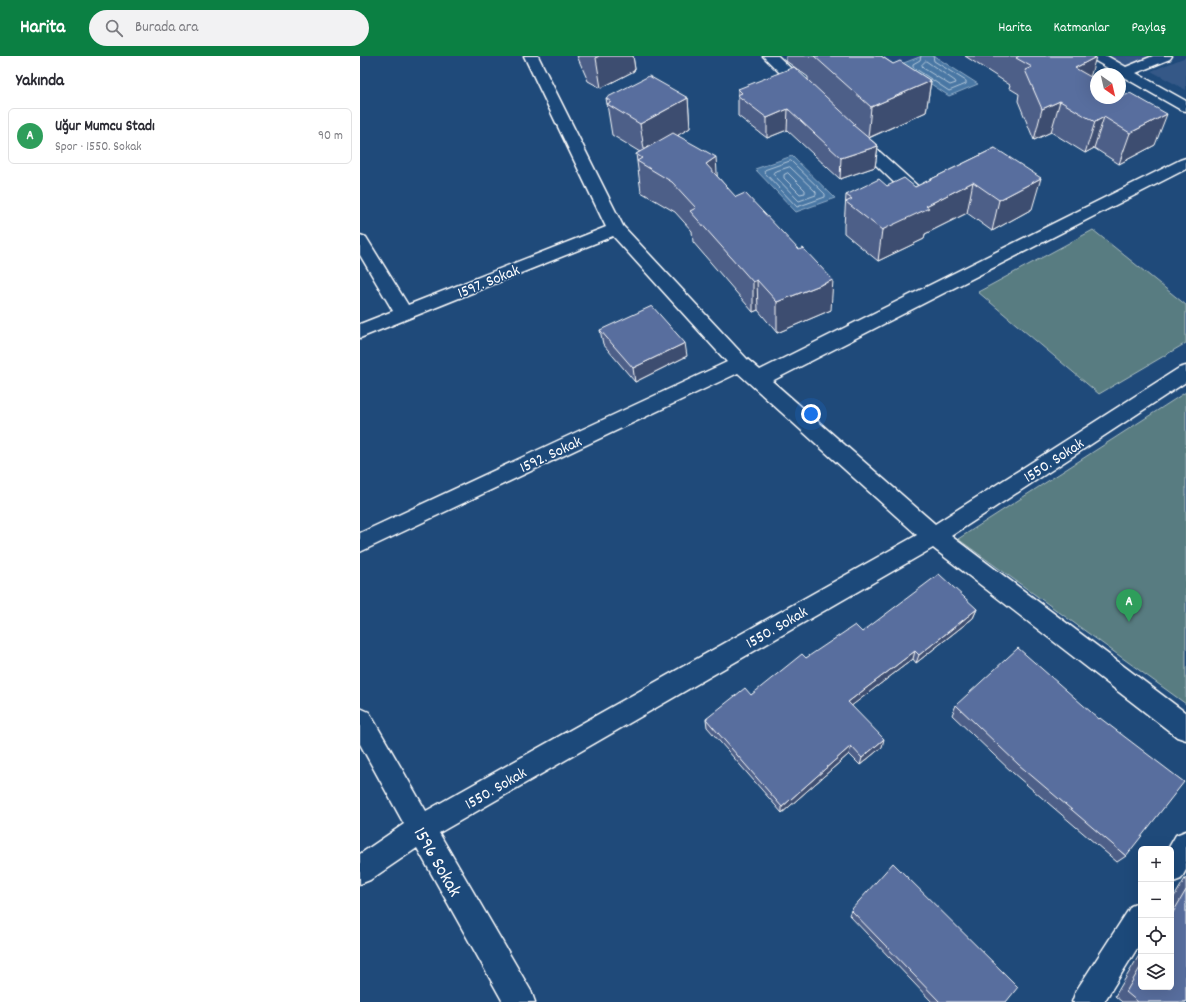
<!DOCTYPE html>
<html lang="tr">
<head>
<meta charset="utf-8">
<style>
  :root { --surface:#fff; --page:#f2f2f3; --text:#2b2b33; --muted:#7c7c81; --line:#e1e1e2; --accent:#0b8043 }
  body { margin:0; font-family:Dekko,sans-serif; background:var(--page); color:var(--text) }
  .controls { position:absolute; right:12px; bottom:12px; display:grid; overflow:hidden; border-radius:6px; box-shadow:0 4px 16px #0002 }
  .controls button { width:36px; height:36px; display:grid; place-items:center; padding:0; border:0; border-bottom:1px solid var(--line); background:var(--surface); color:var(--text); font:20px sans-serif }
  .compass { position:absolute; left:730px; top:12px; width:36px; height:36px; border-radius:50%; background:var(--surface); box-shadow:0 4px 16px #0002; rotate:146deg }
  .you { position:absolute; left:451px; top:358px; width:14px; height:14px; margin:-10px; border:3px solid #fff; border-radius:50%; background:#1a73e8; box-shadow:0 0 0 6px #1a73e833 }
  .badge { display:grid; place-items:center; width:26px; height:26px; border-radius:50%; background:var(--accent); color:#fff; font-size:13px; font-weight:700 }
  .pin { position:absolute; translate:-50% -33px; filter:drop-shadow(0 1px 2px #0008) }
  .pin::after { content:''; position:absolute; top:21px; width:14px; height:12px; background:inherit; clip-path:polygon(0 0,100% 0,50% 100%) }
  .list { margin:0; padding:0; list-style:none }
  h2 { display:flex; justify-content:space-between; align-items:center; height:52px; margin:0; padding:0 16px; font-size:17px }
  h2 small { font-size:13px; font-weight:400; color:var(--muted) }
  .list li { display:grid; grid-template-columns:26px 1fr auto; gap:12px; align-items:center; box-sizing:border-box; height:56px; margin:0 8px 8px; padding:0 8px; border:1px solid var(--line); border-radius:6px }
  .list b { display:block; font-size:15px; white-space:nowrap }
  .list p { margin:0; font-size:13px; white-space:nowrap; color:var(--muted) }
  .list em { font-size:13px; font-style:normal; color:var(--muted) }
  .icon { flex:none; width:22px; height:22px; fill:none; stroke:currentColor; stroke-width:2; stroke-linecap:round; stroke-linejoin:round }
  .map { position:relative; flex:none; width:826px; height:946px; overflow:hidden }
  header { display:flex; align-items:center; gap:24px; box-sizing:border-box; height:56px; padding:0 20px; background:var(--accent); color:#fff }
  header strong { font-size:19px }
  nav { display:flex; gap:22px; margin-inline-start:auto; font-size:14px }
  .search { width:280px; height:36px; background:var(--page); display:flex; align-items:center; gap:10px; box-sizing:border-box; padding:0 14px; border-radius:22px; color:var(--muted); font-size:15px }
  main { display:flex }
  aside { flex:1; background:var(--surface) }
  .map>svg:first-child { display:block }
  .built { fill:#345887 }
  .green { fill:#587c81; stroke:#acbec0 }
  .water { fill:#4877a4; stroke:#91adc8 }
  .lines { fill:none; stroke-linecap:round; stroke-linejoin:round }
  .shore { stroke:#b6c9db; stroke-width:1 }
  .minor-casing { stroke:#fff; stroke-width:3 }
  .minor { fill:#1f4a7a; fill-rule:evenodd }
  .wall { fill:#4d5f88; stroke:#fff }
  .shaded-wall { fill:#3e4d6f; stroke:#fff }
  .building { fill:#596e9e; stroke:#fff }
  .labels { text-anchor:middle; stroke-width:3; stroke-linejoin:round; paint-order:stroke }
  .street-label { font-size:16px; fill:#fff; stroke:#1f4a7a }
  .near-street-label { font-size:19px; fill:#fff; stroke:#1f4a7a }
</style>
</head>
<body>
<header>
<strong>Harita</strong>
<div class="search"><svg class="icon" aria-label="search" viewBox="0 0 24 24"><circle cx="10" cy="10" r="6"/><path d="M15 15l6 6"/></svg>Burada ara</div>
<nav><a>Harita</a><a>Katmanlar</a><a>Paylaş</a></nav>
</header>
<main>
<aside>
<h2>Yakında<small></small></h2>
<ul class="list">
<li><span class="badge" style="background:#2e9e5b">A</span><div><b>Uğur Mumcu Stadı</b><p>Spor · 1550. Sokak</p></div><em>90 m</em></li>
</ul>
</aside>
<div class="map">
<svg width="826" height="946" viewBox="0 0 826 946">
  <rect width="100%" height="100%" fill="#1f4a7a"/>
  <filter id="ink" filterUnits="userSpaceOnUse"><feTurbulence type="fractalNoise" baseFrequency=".025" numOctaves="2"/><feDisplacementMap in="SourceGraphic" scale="8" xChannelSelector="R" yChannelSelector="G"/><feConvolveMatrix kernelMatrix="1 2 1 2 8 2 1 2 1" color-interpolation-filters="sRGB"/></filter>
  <g filter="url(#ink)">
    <path class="built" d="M 737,0 L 805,0 L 765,16 Z
      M 826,1 L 826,34 L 791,15 Z"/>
    <path class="green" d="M 733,174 L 826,249 L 826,287 L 739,338 L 618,236 Z
      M 826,336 L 826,648 L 598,483 Z"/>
    <path class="water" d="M 562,0 L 574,0 L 618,28 L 589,40 L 541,8 Z
      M 432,100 L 475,142 L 436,156 L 395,113 Z"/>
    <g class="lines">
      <path class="shore" d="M 561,0 L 560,4 L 553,8 L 553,11 L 589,35 L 606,28 L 606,25 L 574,5 L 573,0
        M 566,5 L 595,25 L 596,27 L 590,29 L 563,12 L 562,9 Z
        M 431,105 L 465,138 L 465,141 L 437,151 L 404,116 L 405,114 Z
        M 430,111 L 456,136 L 456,139 L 439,145 L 413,118 L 414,116 Z
        M 428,117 L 445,134 L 445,137 L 440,138 L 424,122 L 424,119 Z"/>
      <defs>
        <path id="minor" d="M 164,0 L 178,0 L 263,170 L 387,303 L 400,314 L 820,104 L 826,102 L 826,113 L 412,325 L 575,468 L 819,312 L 826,310 L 826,326 L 591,480 L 826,657 L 826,684 L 817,681 L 573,492 L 79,777 L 171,935 L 175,946 L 143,946 L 57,792 L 10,824 L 0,828 L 0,798 L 44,768 L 0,688 L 0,652 L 9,656 L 66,755 L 557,479 L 378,317 L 0,496 L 0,477 L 367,306 L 253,180 L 0,282 L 0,268 L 33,255 L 0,199 L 0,179 L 6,181 L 48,249 L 246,171 Z
          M 403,0 L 418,0 L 451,32 L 453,35 L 451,38 L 446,39 L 441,38 Z
          M 730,0 L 747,0 L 766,11 L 793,0 L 812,0 L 810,3 L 776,17 L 826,45 L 826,55 L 821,54 L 732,3 Z
          M 495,76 L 500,78 L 561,133 L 563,137 L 561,141 L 555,142 L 549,141 L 490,84 L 487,81 L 490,78 Z
          M 826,775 L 826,814 L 821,823 L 811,827 L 811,793 L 808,793 L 816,779 Z
          M 781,846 L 781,886 L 744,946 L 712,946 L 716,935 L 771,850 Z"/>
      </defs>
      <use href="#minor" class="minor-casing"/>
      <use href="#minor" class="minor"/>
    </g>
    <path class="wall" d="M 217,0 L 273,0 L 275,13 L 274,14 L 274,15 L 241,32 L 228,25 Z
      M 426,0 L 521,0 L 533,8 L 571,25 L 566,56 L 509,82 L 518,90 L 515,111 L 480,123 L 427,74 L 407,82 L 378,60 L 378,33 L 448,24 L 448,21 L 426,5 Z
      M 605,0 L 734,0 L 730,21 L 795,89 L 759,108 L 734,92 L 725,97 L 691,76 L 674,84 L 658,45 L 659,38 L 649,32 L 650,29 Z
      M 246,42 L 328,42 L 330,72 L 318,79 L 357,120 L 471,254 L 417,277 L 398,254 L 393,256 L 333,186 L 332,175 L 315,156 L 281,136 L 276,98 L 280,96 L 252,79 Z
      M 635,92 L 672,153 L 632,175 L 607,157 L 565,178 L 564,183 L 518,205 L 484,177 L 484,170 L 486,139 L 527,130 L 555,131 Z
      M 240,274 L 327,300 L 275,326 L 243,288 Z
      M 617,553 L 613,562 L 556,607 L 553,603 L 491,650 L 522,691 L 500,709 L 489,698 L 422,757 L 347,671 L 346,663 L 391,639 L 446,602 L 502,576 Z
      M 596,649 L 766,800 L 757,806 L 653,717 L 592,659 Z
      M 826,821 L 826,946 L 762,946 L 755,940 L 781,896 L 781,931 L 811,931 L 811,846 Z
      M 491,854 L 646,946 L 572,946 L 489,859 Z"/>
    <path class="shaded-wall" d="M 239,0 L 273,0 L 275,13 L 274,14 L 274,15 L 241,32 L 236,2 Z
      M 736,1 L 727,32 L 715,12 Z
      M 571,25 L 566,56 L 508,82 L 511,51 Z
      M 328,42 L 330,72 L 285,99 L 280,68 Z
      M 700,45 L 691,76 L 674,84 L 682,53 Z
      M 428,53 L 427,74 L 407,82 L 407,62 Z
      M 807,58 L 795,89 L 759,108 L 770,77 Z
      M 744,61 L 734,92 L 725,97 L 735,66 Z
      M 518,90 L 515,111 L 480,123 L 481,102 Z
      M 356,101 L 358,132 L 346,108 Z
      M 681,122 L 672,153 L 632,175 L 639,144 Z
      M 613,126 L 607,157 L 565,178 L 564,183 L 518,205 L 522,174 L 566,150 Z
      M 397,224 L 398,254 L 393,256 L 393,226 Z
      M 473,224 L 471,254 L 417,277 L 417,246 Z
      M 325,287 L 327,300 L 275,326 L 273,312 Z
      M 617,553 L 613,562 L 556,607 L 559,599 Z
      M 555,595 L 553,603 L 486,654 L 488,646 Z
      M 524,683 L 522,691 L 500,709 L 502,702 Z
      M 491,690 L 489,698 L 422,757 L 422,751 Z"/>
    <path class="building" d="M 454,0 L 521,0 L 533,8 L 540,5 L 571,25 L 511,51 Z
      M 659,0 L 734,0 L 736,1 L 715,12 L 736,24 L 736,42 L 760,42 L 760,38 L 764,40 L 770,37 L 807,58 L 770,77 L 744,61 L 735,66 L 700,45 L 682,53 L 665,14 L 672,11 L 656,2 Z
      M 434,11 L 495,68 L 493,69 L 518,90 L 481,102 L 428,53 L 407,62 L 377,39 L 382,37 L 378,33 Z
      M 289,20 L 328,42 L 280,68 L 247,48 L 251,46 L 246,42 Z
      M 313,77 L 356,101 L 346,108 L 376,141 L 385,137 L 439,194 L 443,192 L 473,224 L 417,246 L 397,224 L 393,226 L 330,155 L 336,152 L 312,126 L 277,105 L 282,102 L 276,98 Z
      M 635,92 L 681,122 L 639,144 L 613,126 L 566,150 L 569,152 L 522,174 L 486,146 L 492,143 L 486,139 L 519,123 L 527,130 L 544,122 L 555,131 Z
      M 292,250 L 325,287 L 273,312 L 240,274 Z
      M 579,518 L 617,553 L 559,599 L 555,595 L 488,646 L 524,683 L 502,702 L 491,690 L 422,751 L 346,663 L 385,632 L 391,639 L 442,598 L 446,602 L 495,569 L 502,576 Z
      M 658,592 L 739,663 L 740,662 L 824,726 L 766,800 L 659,709 L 596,649 Z
      M 533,807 L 658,931 L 646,946 L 580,946 L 491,854 Z
      M 826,834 L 826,946 L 778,946 L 766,936 L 781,910 L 781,931 L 811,931 L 811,860 Z"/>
  </g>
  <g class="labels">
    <g class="street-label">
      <text transform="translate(128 224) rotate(-22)" y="6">1597. Sokak</text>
      <text transform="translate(190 397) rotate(-25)" y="6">1592. Sokak</text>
      <text transform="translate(693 403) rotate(-33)" y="6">1550. Sokak</text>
      <text transform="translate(416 570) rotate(-30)" y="6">1550. Sokak</text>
      <text transform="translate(135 731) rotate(-30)" y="6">1550. Sokak</text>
    </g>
    <g class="near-street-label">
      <text transform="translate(79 805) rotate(60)" y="7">1596 Sokak</text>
    </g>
  </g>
</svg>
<div class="controls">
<button>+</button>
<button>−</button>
<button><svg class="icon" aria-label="locate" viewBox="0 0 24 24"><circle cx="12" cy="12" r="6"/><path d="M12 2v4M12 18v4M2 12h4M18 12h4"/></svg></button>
<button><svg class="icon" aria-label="layers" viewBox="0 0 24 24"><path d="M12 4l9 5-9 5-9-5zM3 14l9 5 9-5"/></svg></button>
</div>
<svg class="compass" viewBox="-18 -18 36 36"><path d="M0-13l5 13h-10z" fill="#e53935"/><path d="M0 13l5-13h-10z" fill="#7c7c81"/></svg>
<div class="you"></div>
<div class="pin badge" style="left:769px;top:566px;background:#2e9e5b">A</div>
</div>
</main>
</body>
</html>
